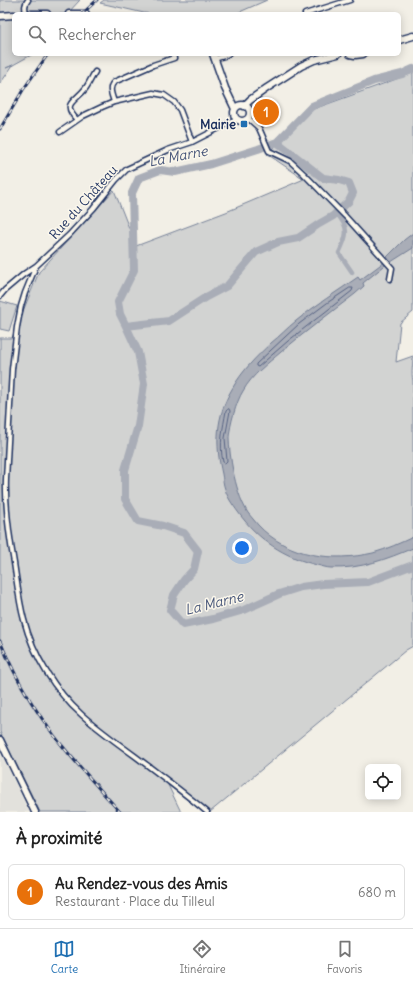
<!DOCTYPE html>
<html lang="fr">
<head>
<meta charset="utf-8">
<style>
  :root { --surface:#fff; --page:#f2f2f2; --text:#222; --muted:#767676; --line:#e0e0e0; --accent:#1f6fb2 }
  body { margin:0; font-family:Delius,sans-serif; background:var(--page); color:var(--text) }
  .controls { position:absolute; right:12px; bottom:12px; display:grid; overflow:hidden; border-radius:6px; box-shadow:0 2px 10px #0003 }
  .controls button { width:36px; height:36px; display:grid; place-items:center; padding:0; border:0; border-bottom:1px solid var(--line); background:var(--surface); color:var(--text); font:20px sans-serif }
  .you { position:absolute; left:242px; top:548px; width:14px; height:14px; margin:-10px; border:3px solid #fff; border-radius:50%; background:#1a73e8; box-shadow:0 0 0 6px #1a73e833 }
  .badge { display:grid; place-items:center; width:26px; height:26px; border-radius:50%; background:var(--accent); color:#fff; font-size:13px; font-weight:700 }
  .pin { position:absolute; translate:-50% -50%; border:2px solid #fff; box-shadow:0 1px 4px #0006 }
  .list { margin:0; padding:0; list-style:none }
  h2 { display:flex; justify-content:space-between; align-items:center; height:52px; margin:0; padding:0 16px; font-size:17px }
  h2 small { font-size:13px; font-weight:400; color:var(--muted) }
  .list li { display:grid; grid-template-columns:26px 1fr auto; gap:12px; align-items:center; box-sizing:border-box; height:56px; margin:0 8px 8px; padding:0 8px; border:1px solid var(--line); border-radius:6px }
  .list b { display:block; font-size:15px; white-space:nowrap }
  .list p { margin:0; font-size:13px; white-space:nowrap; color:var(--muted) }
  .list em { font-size:13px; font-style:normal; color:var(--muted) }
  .icon { flex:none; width:22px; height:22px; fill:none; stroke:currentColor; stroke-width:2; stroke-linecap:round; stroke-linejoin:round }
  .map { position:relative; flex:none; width:413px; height:812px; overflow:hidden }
  .search { position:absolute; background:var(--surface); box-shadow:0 2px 10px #0003; left:12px; right:12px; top:12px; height:44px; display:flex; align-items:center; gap:10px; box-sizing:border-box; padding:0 14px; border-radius:6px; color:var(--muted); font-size:15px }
  .sheet { height:116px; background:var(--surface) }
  nav { display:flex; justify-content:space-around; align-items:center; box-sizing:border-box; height:56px; border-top:1px solid var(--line); background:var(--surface); font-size:11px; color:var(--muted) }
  nav a { display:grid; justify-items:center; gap:2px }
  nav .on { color:var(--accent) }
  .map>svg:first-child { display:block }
  .built { fill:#e2e1dc }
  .green { fill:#d2d3d2; stroke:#768198 }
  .water { fill:#a9adb7; stroke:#707b93 }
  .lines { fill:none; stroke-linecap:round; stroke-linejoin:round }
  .shore { stroke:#546182; stroke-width:1 }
  .canal { stroke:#a9adb7; stroke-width:4.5 }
  .river { stroke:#a9adb7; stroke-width:8 }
  .street-casing { stroke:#1b2f5e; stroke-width:7 }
  .secondary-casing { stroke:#1b2f5e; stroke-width:9 }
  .primary-casing { stroke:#1b2f5e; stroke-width:9 }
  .street { stroke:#fbf7ec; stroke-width:4 }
  .secondary { stroke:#fbf7ec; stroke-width:6 }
  .primary { stroke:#fbf7ec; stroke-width:6 }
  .rail-casing { stroke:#1b2f5e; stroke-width:3 }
  .rail { stroke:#fbf7ec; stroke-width:1.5; stroke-dasharray:4.5; stroke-linecap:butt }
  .poi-dot { fill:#1f6fb2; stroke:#fbf7ec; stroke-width:1.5 }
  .labels { text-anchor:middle; stroke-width:3; stroke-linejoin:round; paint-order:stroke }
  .poi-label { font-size:13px; font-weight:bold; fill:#1b2f5e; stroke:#fbf7ec; text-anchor:end }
  .street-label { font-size:13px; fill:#1b2f5e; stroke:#fbf7ec }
  .water-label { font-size:14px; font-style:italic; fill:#465579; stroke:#fbf7ec }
</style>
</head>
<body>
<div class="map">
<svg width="413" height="812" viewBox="0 0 413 812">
  <rect width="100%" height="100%" fill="#f2efe6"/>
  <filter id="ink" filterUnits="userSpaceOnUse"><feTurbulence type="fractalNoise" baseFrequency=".025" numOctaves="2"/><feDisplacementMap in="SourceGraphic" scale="8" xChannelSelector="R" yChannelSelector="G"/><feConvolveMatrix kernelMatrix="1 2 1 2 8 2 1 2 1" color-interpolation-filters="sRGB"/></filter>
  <g filter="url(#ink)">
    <path class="built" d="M 0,753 L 6,764 L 29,812 L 0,812 Z"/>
    <path class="green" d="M 0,0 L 80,0 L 67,14 L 14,14 L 14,54 L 33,54 L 13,65 L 6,68 L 13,65 L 0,84 Z
      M 104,0 L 267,0 L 235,14 L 153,14 L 144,13 L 100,3 Z
      M 413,73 L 413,312 L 400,323 L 396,362 L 413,356 C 413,366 411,372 413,381 L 413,646 L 406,650 L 210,812 L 203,812 L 168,785 L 181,812 L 40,812 L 0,732 L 0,338 L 12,338 L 39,272 L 114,190 L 136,246 L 226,212 L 304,179 L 267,154 L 311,110 Z
      M 0,301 L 17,306 L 9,331 L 0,329 Z"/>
    <path class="water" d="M 413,233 L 413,248 L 391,262 L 389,262 L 363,283 L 364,286 L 355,294 C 330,313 305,332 281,352 C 267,364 252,375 243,391 C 236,402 230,425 229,437 C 229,447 231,461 233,471 C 236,485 240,500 248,513 C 251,517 255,521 258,525 C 288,557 333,562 373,553 C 387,549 400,543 413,537 L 413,548 C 387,559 361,569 331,568 C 327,568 321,566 317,565 C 284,557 258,540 238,512 C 233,505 227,497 225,489 C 223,484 223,479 222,474 C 215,444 216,416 232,389 C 242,371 256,357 271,343 C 280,336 287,328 296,321 C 315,305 337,292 358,277 L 360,280 L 388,259 L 387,257 L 404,240 Z"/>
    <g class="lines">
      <path class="shore" d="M 350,288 L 353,288 L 352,291 L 288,341 L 258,367 L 256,366 L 256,364 L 299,324 L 327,303 Z
        M 229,409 L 230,411 L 225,438 L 227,461 L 225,463 L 223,462 C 219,444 223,428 226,411 L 227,410 Z"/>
      <path class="canal" d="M 336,213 C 339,216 342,220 344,224 C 349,233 343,244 339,253 L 352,272"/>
      <path class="river" d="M 413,69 L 402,74 L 374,81 L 312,106 L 277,142 L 323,178 L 339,180 L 349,183 L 353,193 L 349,201 L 333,216 L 319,224 L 298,238 L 278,242 L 256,252 L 227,286 L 206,297 L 169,321 L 126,326 L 138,352 L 144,384 L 138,426 L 125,470 L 125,499 L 138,521 L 163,526 L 184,533 L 198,551 L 194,569 L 184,580 L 174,595 L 170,610 L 183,625 L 213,619 L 244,610 L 279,594 L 301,587 L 323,584 L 368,582 L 413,565
        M 126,326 L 120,314 L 118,302 L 134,270 L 132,193 L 139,178 L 160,170 L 175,172 L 211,164 L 258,149 L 277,142"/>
      <defs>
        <path id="street" d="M 26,14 C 25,8 24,5 28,0
          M 305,14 L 350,0
          M 214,59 L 224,56 L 228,54
          M 114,102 C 112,95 108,88 114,82 L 153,65 L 174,58
          M 248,118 L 259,128 L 269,151 L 290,161 L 304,174 L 345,216 L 392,268 L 390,279
          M 77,120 C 61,103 75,102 85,89 C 89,84 91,78 95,72
          M 60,132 L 83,116 L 102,107 L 114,102 L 153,93 L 164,95 L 174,102 L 180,110 L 192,142
          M 36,266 L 25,293 L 21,306 L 17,327 L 12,369 L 6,479 C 5,508 9,535 14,563 C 17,582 19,602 24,620 C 33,655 55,691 82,715 C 99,730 117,743 135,756 C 159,774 183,792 207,812
          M 0,296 L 5,290 L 24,274 L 36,266 L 69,235 L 93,209 L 116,180 L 127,169 L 168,150 L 192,142 L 237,119"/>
        <path id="secondary" d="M 25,14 L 47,14
          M 69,14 L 86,14
          M 0,16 L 14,15
          M 399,40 L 413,36
          M 213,54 L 225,88 L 235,109
          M 350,54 L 355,55 L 363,54
          M234 113a8 8 0 1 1 16 0a8 8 0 1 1-16 0Z
          M 244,106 L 250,100 L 267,88 L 301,66 L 314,60 L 338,54"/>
        <path id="primary" d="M 0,740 L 35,812"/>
      </defs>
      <use href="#street" class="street-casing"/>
      <use href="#secondary" class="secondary-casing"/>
      <use href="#primary" class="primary-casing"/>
      <use href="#street" class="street"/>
      <use href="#secondary" class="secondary"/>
      <use href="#primary" class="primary"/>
      <defs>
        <path id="rail" d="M 82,14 L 97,0
          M 0,129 L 23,90 L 48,54
          M 0,641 C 17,682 41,721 69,754 C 86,774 103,793 120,812"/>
      </defs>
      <use href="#rail" class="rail-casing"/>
      <use href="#rail" class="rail"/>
    </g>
  </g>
  <rect class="poi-dot" x="240" y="120" width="8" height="8" rx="2"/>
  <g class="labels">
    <g class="poi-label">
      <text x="236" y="129">Mairie</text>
    </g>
    <g class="street-label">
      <text transform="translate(83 202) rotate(-48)" y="5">Rue du Château</text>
    </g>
    <g class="water-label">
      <text transform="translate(178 156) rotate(-11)" y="5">La Marne</text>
      <text transform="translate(214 603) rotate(-14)" y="5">La Marne</text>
    </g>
  </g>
</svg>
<div class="controls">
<button><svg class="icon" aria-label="locate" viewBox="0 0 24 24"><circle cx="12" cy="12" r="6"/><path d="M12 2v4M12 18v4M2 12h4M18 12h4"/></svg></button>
</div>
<div class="you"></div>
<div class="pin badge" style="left:266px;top:112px;background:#e8710a">1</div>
<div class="search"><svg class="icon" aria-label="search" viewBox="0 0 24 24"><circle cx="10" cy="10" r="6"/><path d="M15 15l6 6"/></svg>Rechercher</div>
</div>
<section class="sheet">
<h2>À proximité<small></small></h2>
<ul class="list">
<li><span class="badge" style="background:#e8710a">1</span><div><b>Au Rendez-vous des Amis</b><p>Restaurant · Place du Tilleul</p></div><em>680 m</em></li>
</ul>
</section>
<nav>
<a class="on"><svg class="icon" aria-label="map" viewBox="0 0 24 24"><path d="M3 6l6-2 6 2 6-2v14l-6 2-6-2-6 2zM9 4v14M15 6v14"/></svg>Carte</a>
<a><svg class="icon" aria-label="directions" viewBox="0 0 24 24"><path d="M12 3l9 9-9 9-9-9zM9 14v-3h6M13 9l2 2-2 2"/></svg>Itinéraire</a>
<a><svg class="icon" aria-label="saved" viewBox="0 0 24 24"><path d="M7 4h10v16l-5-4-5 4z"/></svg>Favoris</a>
</nav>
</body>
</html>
